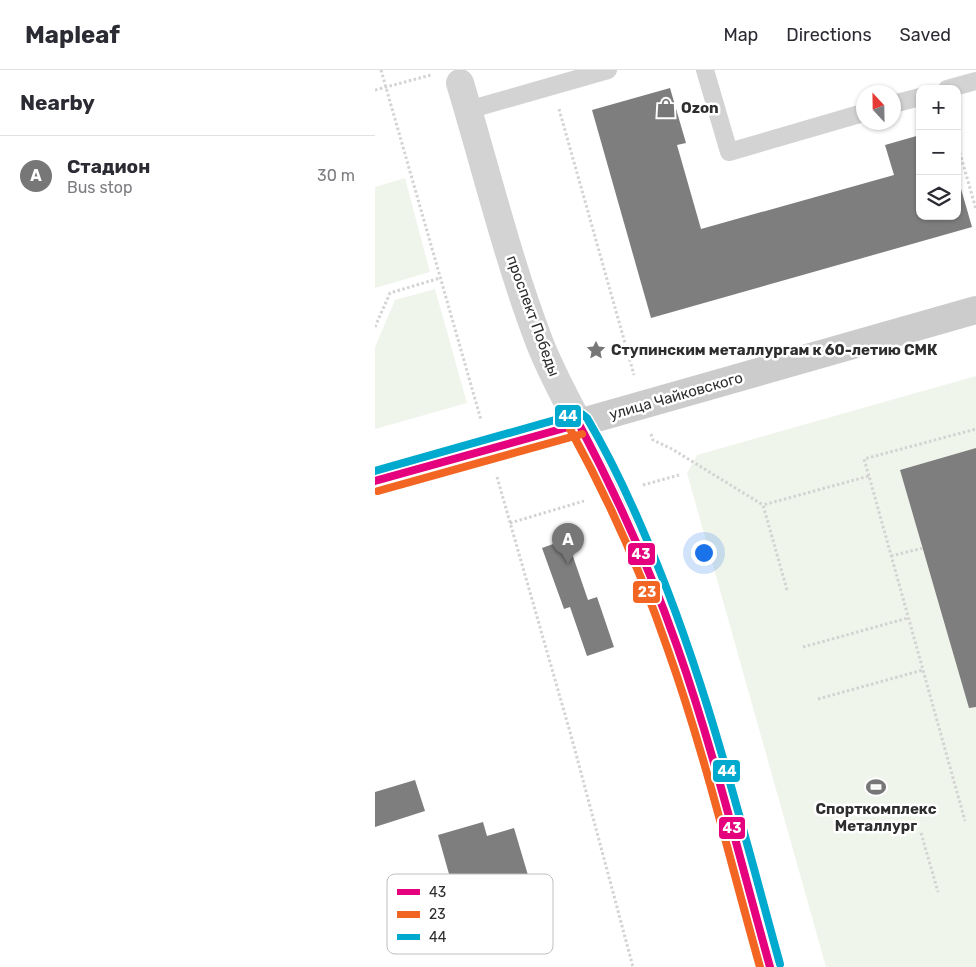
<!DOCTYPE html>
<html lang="en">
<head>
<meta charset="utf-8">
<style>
  :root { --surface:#fff; --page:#f7f7f7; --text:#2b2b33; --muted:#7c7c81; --line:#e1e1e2; --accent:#777 }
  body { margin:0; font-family:Rubik,sans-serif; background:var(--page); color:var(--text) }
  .controls { position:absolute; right:15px; top:15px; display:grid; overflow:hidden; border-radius:10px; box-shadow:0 1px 4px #0004 }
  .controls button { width:45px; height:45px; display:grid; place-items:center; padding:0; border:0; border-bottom:1px solid var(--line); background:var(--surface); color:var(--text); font:25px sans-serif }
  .compass { position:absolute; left:481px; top:15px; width:45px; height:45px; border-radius:50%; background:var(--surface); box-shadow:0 1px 4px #0004; rotate:338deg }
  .you { position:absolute; left:328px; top:482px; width:18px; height:18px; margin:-12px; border:4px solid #fff; border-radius:50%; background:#1a73e8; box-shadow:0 0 0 8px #1a73e833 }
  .badge { display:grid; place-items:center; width:32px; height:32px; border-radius:50%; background:var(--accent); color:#fff; font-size:16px; font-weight:700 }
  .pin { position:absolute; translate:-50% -41px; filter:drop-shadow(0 1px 2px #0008) }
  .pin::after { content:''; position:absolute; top:26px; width:18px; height:15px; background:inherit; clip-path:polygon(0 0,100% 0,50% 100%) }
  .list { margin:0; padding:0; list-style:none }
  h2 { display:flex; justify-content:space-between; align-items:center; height:65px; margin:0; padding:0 20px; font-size:21px }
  h2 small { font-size:16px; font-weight:400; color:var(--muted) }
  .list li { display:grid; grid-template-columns:32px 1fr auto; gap:15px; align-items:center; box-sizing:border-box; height:80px; padding:0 20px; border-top:1px solid var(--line) }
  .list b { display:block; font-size:19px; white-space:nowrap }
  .list p { margin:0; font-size:16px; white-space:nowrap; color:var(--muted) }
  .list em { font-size:16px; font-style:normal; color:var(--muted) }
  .icon { flex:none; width:28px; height:28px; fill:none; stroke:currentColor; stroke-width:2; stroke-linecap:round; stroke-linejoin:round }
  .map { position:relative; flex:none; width:601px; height:897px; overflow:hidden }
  header { display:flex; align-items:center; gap:30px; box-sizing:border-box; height:70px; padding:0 25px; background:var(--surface); border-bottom:1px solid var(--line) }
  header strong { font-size:24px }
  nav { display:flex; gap:28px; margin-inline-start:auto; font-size:18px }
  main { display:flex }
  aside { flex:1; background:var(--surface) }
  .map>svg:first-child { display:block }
  .green { fill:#f0f5eb }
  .building { fill:#7e7e7e }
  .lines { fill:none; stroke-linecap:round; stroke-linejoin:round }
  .path { stroke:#d3d3d3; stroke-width:3; stroke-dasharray:2.5 2.5; stroke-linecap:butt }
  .service { stroke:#d3d3d3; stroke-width:18 }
  .minor { stroke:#d3d3d3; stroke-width:28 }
  .secondary { stroke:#ccc; stroke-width:28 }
  .bus-1-casing { stroke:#fff; stroke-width:11 }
  .bus-2-casing { stroke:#fff; stroke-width:11 }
  .bus-3-casing { stroke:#fff; stroke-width:11 }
  .bus-1 { stroke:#e5007d; stroke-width:8 }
  .bus-2 { stroke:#f26522; stroke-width:8 }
  .bus-3 { stroke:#00a9ce; stroke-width:8 }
  .labels { text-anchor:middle; stroke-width:5; stroke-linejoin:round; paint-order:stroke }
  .poi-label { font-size:15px; font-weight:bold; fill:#2e2e2e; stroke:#fff; text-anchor:start }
  .street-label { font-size:15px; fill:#2e2e2e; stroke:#fff }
  .key { fill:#fff; stroke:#c0c0c0; stroke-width:1 }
  .key-label { font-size:14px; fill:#2e2e2e }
  .line-badge { stroke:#fff; stroke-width:2 }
  .badge-label { font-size:14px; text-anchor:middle; font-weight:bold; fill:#fff }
</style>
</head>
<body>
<header>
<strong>Mapleaf</strong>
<nav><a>Map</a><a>Directions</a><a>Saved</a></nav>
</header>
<main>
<aside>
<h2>Nearby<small></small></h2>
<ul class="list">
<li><span class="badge">A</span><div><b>Стадион</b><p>Bus stop</p></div><em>30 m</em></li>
</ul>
</aside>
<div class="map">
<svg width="601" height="897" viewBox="0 0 601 897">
  <rect width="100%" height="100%" fill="#fff"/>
  <path class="green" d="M 30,108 L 55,202 L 0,218 L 0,117 Z
    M 60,219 L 92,333 L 0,359 L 0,277 L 20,230 Z
    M 601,306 L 601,897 L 451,897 L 312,403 L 322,385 Z"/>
  <path class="building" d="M 295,18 L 311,73 L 302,75 L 326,159 L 519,105 L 510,75 L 545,65 L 545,146 L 582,146 L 582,105 L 597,157 L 276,248 L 217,40 Z
    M 601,378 L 601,637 L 594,638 L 525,400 Z
    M 192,469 L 213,530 L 222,527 L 239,577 L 212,586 L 195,537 L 189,539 L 167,478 Z
    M 40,710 L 50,741 L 0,757 L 0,722 Z
    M 108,752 L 112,766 L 139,758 L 158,822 L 85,843 L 63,765 Z"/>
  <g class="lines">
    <path class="path" d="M 6,0 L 106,350
      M 0,20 L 56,5
      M 184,39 L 259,305
      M 582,73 L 601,139
      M 0,257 L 15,223 L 65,208
      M 276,364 L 278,370 L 297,379 L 388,435
      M 494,406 L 489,389 L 601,359
      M 122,407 L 197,669 L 258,897
      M 268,415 L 304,405
      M 135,453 L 209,431
      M 516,486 L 548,478
      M 412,520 L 388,435 L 494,406 L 590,751
      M 428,577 L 533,548
      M 443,629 L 548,600
      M 546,763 L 563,822"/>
    <path class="service" d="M 330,0 L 354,82 L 488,43
      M 572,19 L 601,11
      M 518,34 L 545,27
      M 93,40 L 233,0"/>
    <path class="minor" d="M 85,13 C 111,99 132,187 164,271 C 175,300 190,327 204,354"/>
    <path class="secondary" d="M 204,354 C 249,435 285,521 314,610 C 345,704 368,801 395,897
      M 0,411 L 601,240"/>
    <defs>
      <path id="bus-1" d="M 204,354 C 242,426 275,499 302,576 C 339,681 365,790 395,897
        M 0,411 L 204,354"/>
      <path id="bus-2" d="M 195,359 C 234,430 267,504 293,580 C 330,684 355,791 385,897
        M 3,421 L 207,364"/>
      <path id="bus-3" d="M 0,401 L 201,344 L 207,344 L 212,348 C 232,382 250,419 266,456 C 328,597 364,746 405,894"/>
    </defs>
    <use href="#bus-1" class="bus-1-casing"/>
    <use href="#bus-2" class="bus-2-casing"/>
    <use href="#bus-3" class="bus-3-casing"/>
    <use href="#bus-1" class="bus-1"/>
    <use href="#bus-2" class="bus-2"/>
    <use href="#bus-3" class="bus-3"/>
  </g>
  <defs>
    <symbol id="shop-bare" viewBox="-9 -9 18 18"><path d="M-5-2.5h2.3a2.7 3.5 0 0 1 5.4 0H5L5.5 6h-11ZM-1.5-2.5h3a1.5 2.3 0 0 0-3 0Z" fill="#777" stroke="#fff" stroke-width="2.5" paint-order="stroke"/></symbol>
    <symbol id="sight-bare" viewBox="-9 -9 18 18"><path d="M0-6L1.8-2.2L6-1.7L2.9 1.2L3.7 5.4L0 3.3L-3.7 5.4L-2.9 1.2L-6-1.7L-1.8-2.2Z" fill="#777" stroke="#fff" stroke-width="2.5" paint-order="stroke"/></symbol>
    <symbol id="stadium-bare" viewBox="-9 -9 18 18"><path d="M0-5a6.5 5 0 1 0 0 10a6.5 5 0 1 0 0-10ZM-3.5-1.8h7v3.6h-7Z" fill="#777" stroke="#fff" stroke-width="2.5" paint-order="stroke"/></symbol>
  </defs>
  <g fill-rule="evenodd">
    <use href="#shop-bare" x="277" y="24" width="28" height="28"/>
    <use href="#sight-bare" x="207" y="266" width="28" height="28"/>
    <use href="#stadium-bare" x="487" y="703" width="28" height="28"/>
  </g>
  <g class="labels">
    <g class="poi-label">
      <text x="306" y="43">Ozon</text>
      <text x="236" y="285">Ступинским металлургам к 60-летию СМК</text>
      <text x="501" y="744" text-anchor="middle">Спорткомплекс<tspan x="501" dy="17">Металлург</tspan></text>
    </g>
    <g class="street-label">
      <text transform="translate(158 246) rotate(70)" y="5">проспект Победы</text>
      <text transform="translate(301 326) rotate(-16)" y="5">улица Чайковского</text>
    </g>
  </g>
  <rect x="12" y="804" width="166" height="80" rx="8" class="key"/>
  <rect x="22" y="819" width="23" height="6" fill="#e5007d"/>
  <rect x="22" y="841" width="23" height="7" fill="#f26522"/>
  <rect x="22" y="864" width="23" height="6" fill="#00a9ce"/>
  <g class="key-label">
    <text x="54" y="827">43</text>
    <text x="54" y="849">23</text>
    <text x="54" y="872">44</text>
  </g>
  <g class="line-badge">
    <rect x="179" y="334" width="28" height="24" rx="5" fill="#00a9ce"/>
    <rect x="252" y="472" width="29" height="24" rx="5" fill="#e5007d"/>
    <rect x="257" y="510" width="29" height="24" rx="5" fill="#f26522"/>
    <rect x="337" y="689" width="29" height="24" rx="5" fill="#00a9ce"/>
    <rect x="343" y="746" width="28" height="24" rx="5" fill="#e5007d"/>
  </g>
  <g class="badge-label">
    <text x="193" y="351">44</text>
    <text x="266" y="489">43</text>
    <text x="272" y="527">23</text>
    <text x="352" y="706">44</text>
    <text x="357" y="763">43</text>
  </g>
</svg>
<div class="controls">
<button>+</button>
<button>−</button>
<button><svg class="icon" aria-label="layers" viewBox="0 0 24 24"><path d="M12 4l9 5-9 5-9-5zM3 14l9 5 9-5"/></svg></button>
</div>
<svg class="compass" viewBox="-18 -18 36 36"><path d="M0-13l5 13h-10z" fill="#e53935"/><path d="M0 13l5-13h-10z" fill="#7c7c81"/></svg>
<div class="you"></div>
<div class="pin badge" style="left:193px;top:494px">A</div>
</div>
</main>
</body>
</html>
